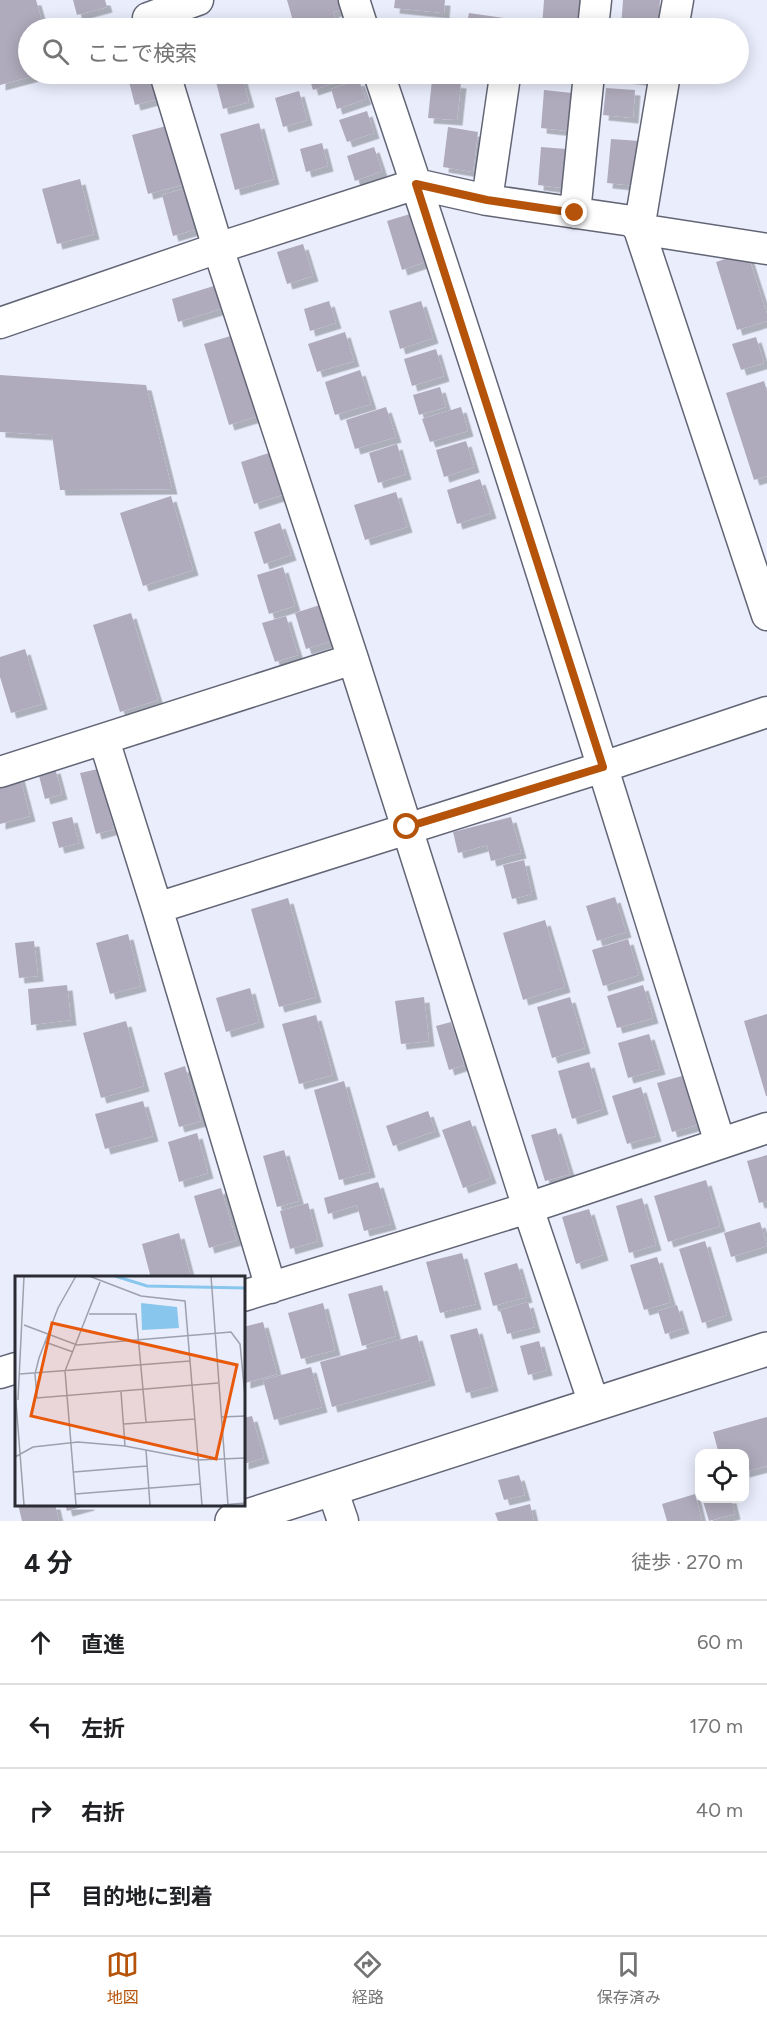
<!DOCTYPE html>
<html lang="ja">
<head>
<meta charset="utf-8">
<style>
  :root { --surface:#fff; --page:#f6f6f6; --text:#202124; --muted:#757577; --line:#e0e0e0; --accent:#b45309 }
  body { margin:0; font-family:Figtree,"Noto Sans JP",sans-serif; background:var(--page); color:var(--text) }
  .controls { position:absolute; right:18px; bottom:18px; display:grid; overflow:hidden; border-radius:12px; box-shadow:0 3px 15px #0003 }
  .controls button { width:54px; height:54px; display:grid; place-items:center; padding:0; border:0; border-bottom:2px solid var(--line); background:var(--surface); color:var(--text); font:30px sans-serif }
  .stop { position:absolute; width:18px; height:18px; margin:-14px; border:4px solid #b45309; border-radius:50%; background:#fff }
  .stop.end { background:#b45309; border-color:#fff; box-shadow:0 2px 6px #0008 }
  .list { margin:0; padding:0; list-style:none }
  h2 { display:flex; justify-content:space-between; align-items:center; height:78px; margin:0; padding:0 24px; font-size:26px }
  h2 small { font-size:20px; font-weight:400; color:var(--muted) }
  .list li { display:grid; grid-template-columns:39px 1fr auto; gap:18px; align-items:center; box-sizing:border-box; height:84px; padding:0 24px; border-top:2px solid var(--line) }
  .list b { display:block; font-size:22px; white-space:nowrap }
  .list em { font-size:20px; font-style:normal; color:var(--muted) }
  .icon { flex:none; width:33px; height:33px; fill:none; stroke:currentColor; stroke-width:2; stroke-linecap:round; stroke-linejoin:round }
  .map { position:relative; flex:none; width:767px; height:1521px; overflow:hidden }
  .search { position:absolute; background:var(--surface); box-shadow:0 3px 15px #0003; left:18px; right:18px; top:18px; height:66px; display:flex; align-items:center; gap:15px; box-sizing:border-box; padding:0 21px; border-radius:33px; color:var(--muted); font-size:22px }
  .sheet { height:414px; background:var(--surface) }
  nav { display:flex; justify-content:space-around; align-items:center; box-sizing:border-box; height:84px; border-top:2px solid var(--line); background:var(--surface); font-size:16px; color:var(--muted) }
  nav a { display:grid; justify-items:center; gap:3px }
  nav .on { color:var(--accent) }
  .map>svg:first-child { display:block }
  .building { fill:#b0abbc; filter:url(#shadow) }
  .lines { fill:none; stroke-linecap:round; stroke-linejoin:round }
  .street-casing { stroke:#626575; stroke-width:33 }
  .secondary-casing { stroke:#626575; stroke-width:36 }
  .street { stroke:#fff; stroke-width:30 }
  .secondary { stroke:#fff; stroke-width:33 }
  .route { stroke:#b45309; stroke-width:8 }
  .inset-river { fill:none; stroke:#88c6ed; stroke-width:3 }
  .inset-road { fill:none; stroke:#9ea0ac; stroke-width:1.5 }
  .view { fill:#e8590c; fill-opacity:0.15; stroke:#e8590c; stroke-width:3 }
  .inset-edge { fill:none; stroke:#2b2c33; stroke-width:3 }
</style>
</head>
<body>
<div class="map">
<svg width="767" height="1521" viewBox="0 0 767 1521">
  <defs>
    <filter id="shadow"><feDropShadow dx="5.5" dy="5.5" stdDeviation="0" flood-color="#0004"/></filter>
  </defs>
  <rect width="100%" height="100%" fill="#eaedfc"/>
  <path class="building" d="M 0,0 L 36,0 L 44,28 L 28,28 L 28,74 L 41,74 L 0,85 Z
    M 73,0 L 105,0 L 107,7 L 77,15 Z
    M 287,0 L 343,0 L 346,9 L 333,12 L 339,28 L 295,28 Z
    M 395,0 L 445,0 L 444,13 L 394,8 Z
    M 544,0 L 584,0 L 582,28 L 542,27 Z
    M 623,0 L 660,0 L 658,28 L 621,28 Z
    M 469,13 L 504,18 L 502,28 L 466,28 Z
    M 127,74 L 154,74 L 161,98 L 135,105 Z
    M 214,74 L 241,74 L 249,102 L 223,109 Z
    M 308,74 L 355,74 L 356,76 L 313,90 Z
    M 625,74 L 650,74 L 649,81 L 625,78 Z
    M 359,80 L 366,99 L 337,109 L 331,89 Z
    M 432,80 L 461,83 L 457,120 L 428,118 Z
    M 606,88 L 635,90 L 633,118 L 603,115 Z
    M 544,90 L 572,93 L 568,131 L 541,128 Z
    M 299,91 L 307,120 L 283,127 L 275,98 Z
    M 367,111 L 374,133 L 347,142 L 339,120 Z
    M 259,123 L 274,179 L 235,190 L 220,134 Z
    M 170,125 L 185,184 L 148,194 L 132,135 Z
    M 448,127 L 478,132 L 473,172 L 443,167 Z
    M 611,139 L 640,141 L 637,186 L 607,183 Z
    M 322,143 L 328,166 L 306,172 L 300,149 Z
    M 374,147 L 382,171 L 355,181 L 347,156 Z
    M 541,147 L 566,149 L 563,188 L 538,185 Z
    M 80,179 L 94,234 L 57,244 L 42,189 Z
    M 186,188 L 197,229 L 173,236 L 162,195 Z
    M 410,214 L 425,262 L 402,270 L 387,221 Z
    M 303,244 L 313,276 L 287,284 L 277,252 Z
    M 747,252 L 767,314 L 767,321 L 737,330 L 716,262 Z
    M 220,284 L 227,307 L 178,322 L 172,299 Z
    M 329,301 L 336,323 L 310,331 L 304,309 Z
    M 421,301 L 433,338 L 400,349 L 389,311 Z
    M 345,332 L 354,361 L 317,372 L 308,344 Z
    M 237,334 L 262,415 L 229,425 L 204,344 Z
    M 756,337 L 764,363 L 741,370 L 732,344 Z
    M 436,349 L 444,376 L 412,386 L 404,359 Z
    M 360,370 L 371,404 L 335,415 L 325,382 Z
    M 0,375 L 146,385 L 172,489 L 60,490 L 52,435 L 0,432 Z
    M 764,381 L 767,391 L 767,476 L 754,480 L 726,393 Z
    M 440,387 L 446,407 L 419,415 L 413,395 Z
    M 386,407 L 396,437 L 355,449 L 346,420 Z
    M 461,407 L 468,431 L 430,442 L 422,419 Z
    M 466,441 L 474,467 L 444,477 L 436,450 Z
    M 397,444 L 406,474 L 378,483 L 369,453 Z
    M 272,452 L 285,494 L 254,504 L 241,462 Z
    M 480,479 L 491,513 L 457,524 L 447,490 Z
    M 396,492 L 407,527 L 365,540 L 354,505 Z
    M 171,496 L 193,570 L 143,586 L 120,513 Z
    M 280,523 L 291,555 L 264,564 L 254,532 Z
    M 283,567 L 295,606 L 269,614 L 257,575 Z
    M 323,604 L 335,640 L 306,649 L 295,613 Z
    M 131,613 L 158,700 L 120,712 L 93,625 Z
    M 286,616 L 298,655 L 275,662 L 262,623 Z
    M 25,649 L 42,704 L 11,713 L 0,677 L 0,657 Z
    M 55,768 L 62,794 L 45,799 L 38,772 Z
    M 98,769 L 114,829 L 96,834 L 80,773 Z
    M 18,771 L 30,816 L 0,824 L 0,775 Z
    M 72,817 L 79,843 L 59,848 L 52,822 Z
    M 511,817 L 521,853 L 491,861 L 487,845 L 458,853 L 453,832 Z
    M 524,860 L 532,894 L 512,899 L 503,865 Z
    M 615,897 L 626,932 L 597,941 L 586,906 Z
    M 288,898 L 316,997 L 279,1007 L 251,909 Z
    M 545,920 L 565,987 L 523,1000 L 503,933 Z
    M 128,934 L 141,986 L 110,994 L 96,943 Z
    M 628,939 L 639,975 L 603,986 L 592,950 Z
    M 34,941 L 38,976 L 19,978 L 15,943 Z
    M 67,985 L 71,1020 L 31,1025 L 28,989 Z
    M 643,985 L 653,1018 L 617,1028 L 607,996 Z
    M 250,988 L 259,1022 L 226,1032 L 216,998 Z
    M 424,997 L 429,1041 L 401,1044 L 395,1001 Z
    M 570,997 L 585,1048 L 552,1058 L 537,1007 Z
    M 767,1014 L 767,1096 L 766,1096 L 744,1021 Z
    M 316,1015 L 333,1075 L 299,1084 L 282,1024 Z
    M 126,1021 L 144,1086 L 101,1098 L 83,1033 Z
    M 451,1022 L 464,1065 L 449,1070 L 436,1026 Z
    M 649,1034 L 660,1069 L 628,1078 L 618,1043 Z
    M 589,1062 L 603,1109 L 572,1119 L 558,1071 Z
    M 185,1066 L 201,1121 L 179,1127 L 164,1073 Z
    M 682,1076 L 697,1125 L 672,1132 L 657,1083 Z
    M 344,1081 L 370,1172 L 339,1180 L 314,1090 Z
    M 641,1087 L 656,1136 L 627,1144 L 612,1096 Z
    M 143,1101 L 153,1136 L 105,1149 L 95,1114 Z
    M 428,1111 L 435,1131 L 393,1146 L 386,1126 Z
    M 470,1120 L 491,1178 L 463,1188 L 442,1130 Z
    M 556,1128 L 570,1174 L 545,1181 L 531,1135 Z
    M 197,1133 L 208,1173 L 179,1182 L 168,1142 Z
    M 284,1150 L 299,1201 L 277,1207 L 263,1156 Z
    M 767,1155 L 767,1201 L 759,1203 L 747,1161 Z
    M 706,1180 L 720,1226 L 668,1242 L 654,1196 Z
    M 378,1182 L 391,1224 L 364,1231 L 357,1205 L 328,1214 L 324,1198 Z
    M 221,1188 L 236,1240 L 209,1248 L 194,1196 Z
    M 642,1198 L 656,1245 L 629,1253 L 616,1206 Z
    M 308,1203 L 318,1241 L 290,1249 L 280,1211 Z
    M 589,1209 L 603,1255 L 576,1264 L 562,1217 Z
    M 760,1222 L 767,1246 L 731,1257 L 724,1233 Z
    M 179,1233 L 191,1278 L 151,1278 L 142,1244 Z
    M 705,1241 L 727,1315 L 702,1323 L 679,1249 Z
    M 462,1253 L 476,1304 L 440,1313 L 426,1262 Z
    M 657,1257 L 671,1302 L 644,1310 L 630,1265 Z
    M 517,1263 L 527,1297 L 493,1306 L 484,1273 Z
    M 382,1285 L 396,1336 L 362,1346 L 348,1294 Z
    M 528,1302 L 535,1327 L 507,1334 L 500,1310 Z
    M 323,1303 L 335,1350 L 301,1359 L 288,1313 Z
    M 677,1305 L 684,1328 L 665,1334 L 658,1311 Z
    M 263,1322 L 277,1374 L 245,1383 L 243,1327 Z
    M 477,1328 L 493,1386 L 466,1393 L 450,1335 Z
    M 417,1335 L 430,1380 L 332,1407 L 320,1362 Z
    M 539,1341 L 547,1370 L 528,1375 L 520,1346 Z
    M 311,1367 L 322,1407 L 274,1420 L 263,1380 Z
    M 252,1416 L 264,1458 L 243,1464 L 243,1418 Z
    M 767,1417 L 767,1466 L 744,1472 L 744,1454 L 719,1454 L 713,1432 Z
    M 519,1475 L 525,1495 L 504,1500 L 498,1480 Z
    M 695,1494 L 702,1521 L 667,1521 L 662,1504 Z
    M 702,1498 L 731,1498 L 735,1514 L 709,1521 Z
    M 18,1504 L 55,1504 L 59,1521 L 22,1521 Z
    M 65,1504 L 89,1504 L 89,1505 L 67,1511 Z
    M 530,1504 L 534,1521 L 498,1521 L 495,1513 Z"/>
  <g class="lines">
    <defs>
      <path id="street" d="M 354,0 L 363,28
        M 152,28 L 148,18 L 198,0
        M 593,28 L 596,0
        M 673,28 L 678,0
        M 165,74 L 218,248 L 353,659 L 528,1208 L 594,1404
        M 379,74 C 499,428 608,786 720,1143
        M 665,74 L 639,229 L 767,615
        M 487,200 L 504,83
        M 575,213 L 589,74
        M 0,323 L 218,248 L 416,184 L 487,200 L 632,221 L 639,229 L 767,249
        M 104,740 L 157,908 L 271,1288
        M 0,772 L 353,659
        M 157,908 L 603,767 L 767,712
        M 243,1296 L 528,1208 L 767,1128
        M 0,1373 L 16,1368
        M 332,1489 L 343,1521"/>
      <path id="secondary" d="M 232,1521 L 767,1349"/>
    </defs>
    <use href="#street" class="street-casing"/>
    <use href="#secondary" class="secondary-casing"/>
    <use href="#street" class="street"/>
    <use href="#secondary" class="secondary"/>
  </g>
  <g class="lines">
    <path class="route" d="M 407,827 L 603,767 L 416,184 L 487,200 L 575,213"/>
  </g>
  <g transform="translate(15 1276)">
    <rect width="230" height="230" fill="#eaedfc"/>
    <path d="M 126,27 L 162,31 L 164,52 L 127,54 Z" fill="#88c6ed"/>
    <path class="inset-river" d="M 100,0 L 132,10 L 230,12"/>
    <path class="inset-road" d="M 61,0 L 43,32 L 24,82 L 20,98 L 22,122 L 203,107M 74,0 L 126,20 L 170,25 L 187,229M 196,0 L 213,229M 74,38 L 121,38 L 131,146M 9,49 L 62,69 L 216,56 L 225,68 L 230,120M 30,66 L 58,76M 0,82 L 0,0M 5,98 L 175,85M 0,113 L 9,229M 106,116 L 110,170M 3,124 L 9,0M 206,141 L 230,140M 109,148 L 180,143M 131,174 L 135,229M 0,181 L 18,171 L 63,166 L 110,170 L 183,184 L 230,182M 59,196 L 132,190M 60,218 L 186,208M 61,229 L 50,95 L 85,6M 208,229 L 230,227"/>
    <path class="view" d="M 37,47 L 222,89 L 201,183 L 16,140 Z"/>
    <rect width="230" height="230" class="inset-edge"/>
  </g>
</svg>
<div class="controls">
<button><svg class="icon" aria-label="locate" viewBox="0 0 24 24"><circle cx="12" cy="12" r="6"/><path d="M12 2v4M12 18v4M2 12h4M18 12h4"/></svg></button>
</div>
<div class="stop" style="left:407px;top:827px"></div>
<div class="stop end" style="left:575px;top:213px"></div>
<div class="search"><svg class="icon" aria-label="search" viewBox="0 0 24 24"><circle cx="10" cy="10" r="6"/><path d="M15 15l6 6"/></svg>ここで検索</div>
</div>
<section class="sheet">
<h2>4 分<small>徒歩 · 270 m</small></h2>
<ul class="list">
<li><svg class="icon" aria-label="ahead" viewBox="0 0 24 24"><path d="M12 20V5M6 11l6-6 6 6"/></svg><div><b>直進</b></div><em>60 m</em></li>
<li><svg class="icon" aria-label="left" viewBox="0 0 24 24"><path d="M17 20v-9H6M10 6l-5 5 5 5"/></svg><div><b>左折</b></div><em>170 m</em></li>
<li><svg class="icon" aria-label="right" viewBox="0 0 24 24"><path d="M7 20v-9h11M14 6l5 5-5 5"/></svg><div><b>右折</b></div><em>40 m</em></li>
<li><svg class="icon" aria-label="arrive" viewBox="0 0 24 24"><path d="M6 21V4h12l-3 4 3 4H6"/></svg><div><b>目的地に到着</b></div></li>
</ul>
</section>
<nav>
<a class="on"><svg class="icon" aria-label="map" viewBox="0 0 24 24"><path d="M3 6l6-2 6 2 6-2v14l-6 2-6-2-6 2zM9 4v14M15 6v14"/></svg>地図</a>
<a><svg class="icon" aria-label="directions" viewBox="0 0 24 24"><path d="M12 3l9 9-9 9-9-9zM9 14v-3h6M13 9l2 2-2 2"/></svg>経路</a>
<a><svg class="icon" aria-label="saved" viewBox="0 0 24 24"><path d="M7 4h10v16l-5-4-5 4z"/></svg>保存済み</a>
</nav>
</body>
</html>
